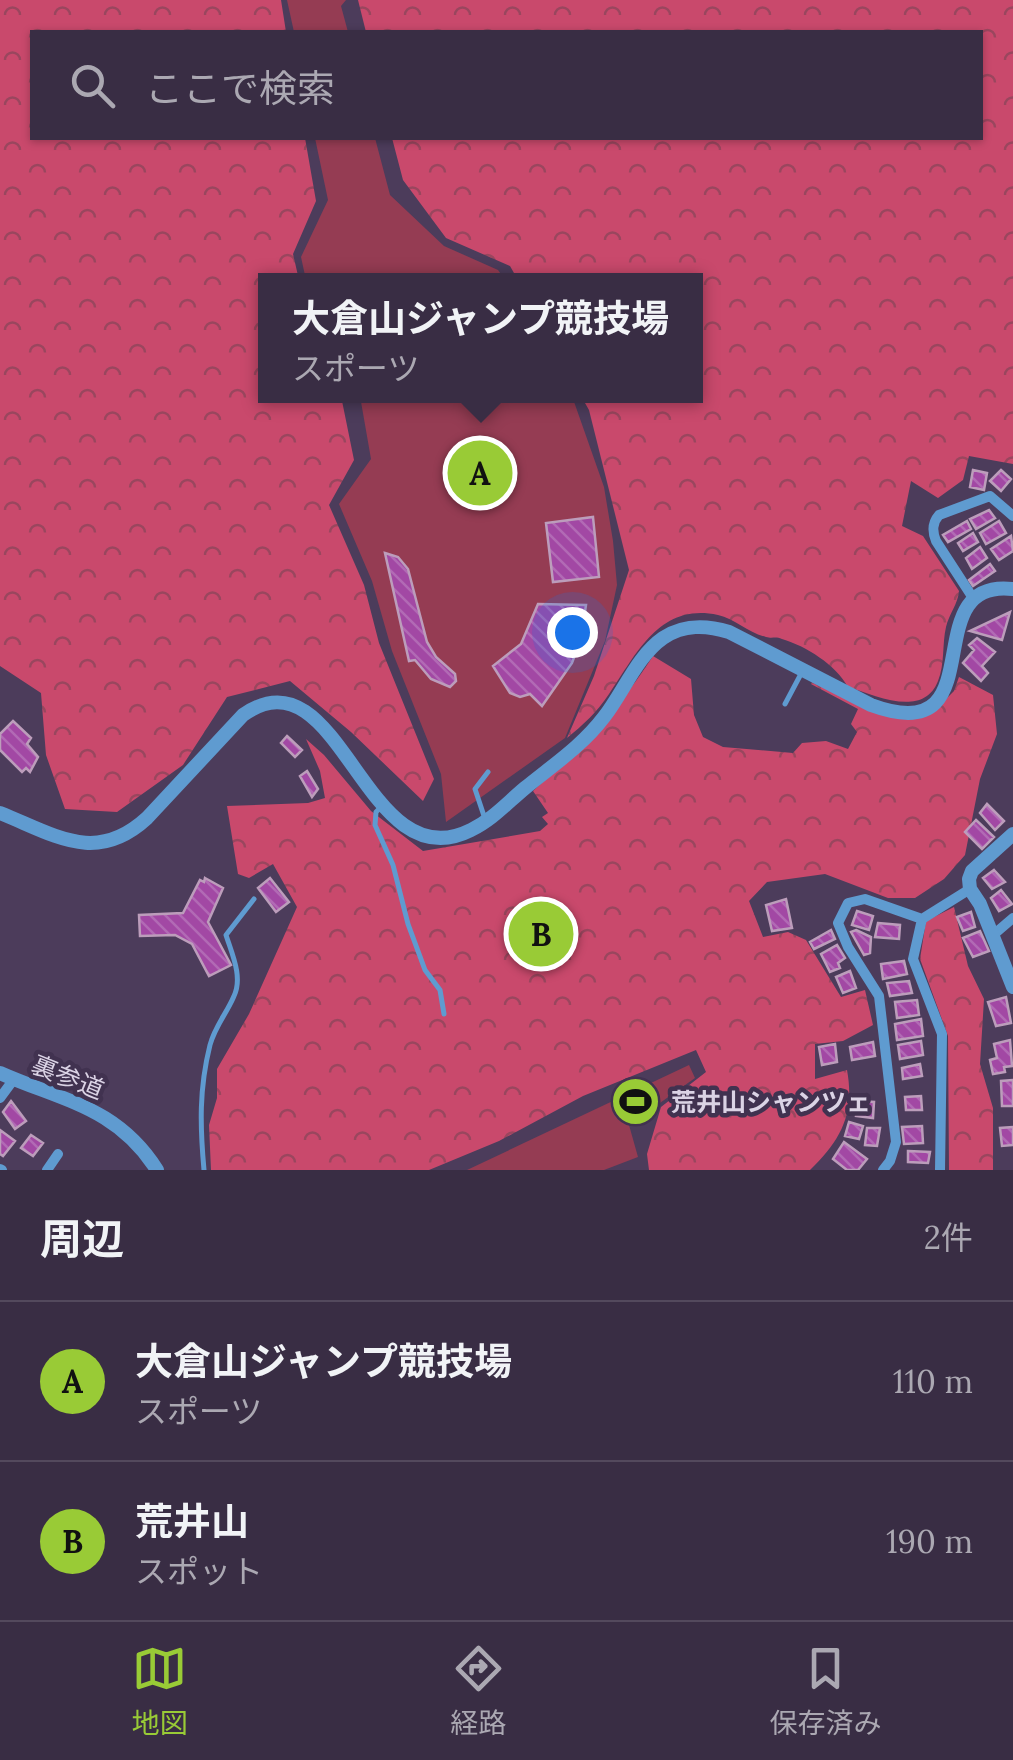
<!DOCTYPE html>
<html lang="ja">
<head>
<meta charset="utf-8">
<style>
  :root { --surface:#392d44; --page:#44394f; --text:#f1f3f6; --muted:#aba8b2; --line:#53495d; --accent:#99cb36 }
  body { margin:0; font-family:Lora,"Noto Sans JP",serif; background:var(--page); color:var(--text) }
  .you { position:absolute; left:572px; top:632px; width:35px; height:35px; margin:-25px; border:8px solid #fff; border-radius:50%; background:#1a73e8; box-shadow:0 0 0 15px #1a73e833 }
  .badge { display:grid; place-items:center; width:65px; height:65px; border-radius:50%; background:var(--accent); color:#111; font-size:32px; font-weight:700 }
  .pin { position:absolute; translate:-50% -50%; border:5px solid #fff; box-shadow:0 2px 10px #0006 }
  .popup { position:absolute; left:258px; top:273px; width:445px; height:130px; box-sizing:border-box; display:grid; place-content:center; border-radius:0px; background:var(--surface); filter:drop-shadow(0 2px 8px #0005); font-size:32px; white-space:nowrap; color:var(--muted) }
  .popup b { font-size:38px; color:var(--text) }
  .popup::after { content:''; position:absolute; left:50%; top:100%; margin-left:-20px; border:20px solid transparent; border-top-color:var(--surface) }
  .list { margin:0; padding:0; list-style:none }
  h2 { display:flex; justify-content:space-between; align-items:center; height:130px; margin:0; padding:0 40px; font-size:42px }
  h2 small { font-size:32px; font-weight:400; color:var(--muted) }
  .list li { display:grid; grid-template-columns:65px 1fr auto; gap:30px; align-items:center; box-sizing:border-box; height:160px; padding:0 40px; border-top:2px solid var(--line) }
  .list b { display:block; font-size:38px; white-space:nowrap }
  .list p { margin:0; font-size:32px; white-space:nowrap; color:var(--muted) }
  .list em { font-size:32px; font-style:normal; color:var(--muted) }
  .icon { flex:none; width:55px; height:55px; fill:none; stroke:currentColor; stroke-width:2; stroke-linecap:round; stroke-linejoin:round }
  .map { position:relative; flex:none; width:1013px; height:1170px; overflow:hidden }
  .search { position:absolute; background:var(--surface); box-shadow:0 2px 8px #0004; left:30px; right:30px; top:30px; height:110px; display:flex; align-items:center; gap:25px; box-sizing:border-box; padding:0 35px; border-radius:0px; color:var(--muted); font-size:38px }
  .sheet { height:450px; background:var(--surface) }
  nav { display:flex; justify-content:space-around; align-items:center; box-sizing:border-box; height:140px; border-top:2px solid var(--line); background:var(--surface); font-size:28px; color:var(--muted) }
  nav a { display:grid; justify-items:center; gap:5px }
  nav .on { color:var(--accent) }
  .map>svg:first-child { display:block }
  .forest { fill:url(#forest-crowns) }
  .pitch { fill:#953c53 }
  .building { fill:url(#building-back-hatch); stroke:#bc9dbb; stroke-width:2.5 }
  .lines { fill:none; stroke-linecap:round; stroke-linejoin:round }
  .service { stroke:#5f9bd0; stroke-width:5 }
  .minor { stroke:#5f9bd0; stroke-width:10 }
  .tertiary { stroke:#5f9bd0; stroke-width:14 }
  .labels { text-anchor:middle; stroke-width:9; stroke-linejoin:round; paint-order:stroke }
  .street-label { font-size:25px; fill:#dbd3e5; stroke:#413250 }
  .poi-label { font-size:25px; font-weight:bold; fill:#dbd3e5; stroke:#413250; text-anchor:start }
</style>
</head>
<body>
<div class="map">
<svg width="1013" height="1170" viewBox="0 0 1013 1170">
  <defs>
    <pattern id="forest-crowns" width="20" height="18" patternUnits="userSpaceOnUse" patternTransform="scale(2.5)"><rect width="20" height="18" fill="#c9496c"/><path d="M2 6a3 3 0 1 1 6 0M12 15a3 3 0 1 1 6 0" fill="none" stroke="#9a465e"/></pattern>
    <pattern id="building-back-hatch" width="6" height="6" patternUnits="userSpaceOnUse" patternTransform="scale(2.5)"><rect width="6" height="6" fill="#a248a4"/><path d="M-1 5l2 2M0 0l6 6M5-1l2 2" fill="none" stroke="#b26ab5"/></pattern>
  </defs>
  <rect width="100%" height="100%" fill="#4c3c5b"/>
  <path class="forest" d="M 0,0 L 281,0 L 286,32 L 32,32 L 32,138 L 305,138 L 316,201 L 293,254 L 299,280 L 265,280 L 265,396 L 341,396 L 354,460 L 329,505 L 364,585 L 379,643 L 434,779 L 423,801 L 351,732 L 290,681 L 227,697 L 183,765 L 117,812 L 65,809 L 46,755 L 41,693 L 0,666 Z
    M 358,0 L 1013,0 L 1013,464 L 969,456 L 963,480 L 938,498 L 911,481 L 902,526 L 923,536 L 959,591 C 958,604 949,614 946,627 C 942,644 945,664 938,681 C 923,719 875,695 848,687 C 836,665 806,646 782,639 C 775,636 773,639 766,637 C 749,633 735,619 718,615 C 659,602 636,655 609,694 C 597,712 583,725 567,738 L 594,676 L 629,570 L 589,410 L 581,396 L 695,396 L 695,280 L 518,280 L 510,266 L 446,238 L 403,180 L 392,138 L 980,138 L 980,32 L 366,32 Z
    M 653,656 L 691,679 L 694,715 L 703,737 L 723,747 L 793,753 L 802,743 L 826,741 L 848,749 L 857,732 L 851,724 L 858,709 L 811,684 L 813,680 L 873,711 L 904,718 L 942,703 L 954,691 L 959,677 L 993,695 L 997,734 L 980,779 L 965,855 L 944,879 L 915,898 L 888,898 L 825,874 L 767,882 L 749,901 L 763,937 L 788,932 L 806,940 L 841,997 L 865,990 L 873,1025 L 843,1041 L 815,1044 L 815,1079 L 847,1070 C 855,1114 841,1140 810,1170 L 649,1170 L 647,1154 L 661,1107 L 706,1072 L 696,1050 L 583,1096 L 499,1141 L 429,1170 L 211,1170 L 209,1125 L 217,1098 L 217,1069 L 249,1014 L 297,907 L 273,864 L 249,878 L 238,874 L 227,806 L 308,803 L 325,798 L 320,771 L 306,739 L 324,755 L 371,811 L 423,851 L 540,831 L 548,824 L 542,817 L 548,813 L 533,791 C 582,746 616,713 653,656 Z
    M 954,907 L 968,966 L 984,999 L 980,1064 L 993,1108 L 993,1170 L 949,1170 L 948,1036 L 920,959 L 926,921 Z"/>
  <path class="pitch" d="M 287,0 L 346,0 L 341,6 L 348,32 L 294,32 Z
    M 315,138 L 375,138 L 390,195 L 444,246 L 498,270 L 505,280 L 306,280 L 301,257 L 328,200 Z
    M 360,396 L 572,396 L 604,487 L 613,541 L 617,585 L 605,641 L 565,738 L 446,822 L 441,774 L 392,651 L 372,581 L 339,504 L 371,459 Z
    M 689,1065 L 695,1078 L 629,1125 L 638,1157 L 604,1170 L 467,1170 Z"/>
  <path class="building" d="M 973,470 L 987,473 L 984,490 L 970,487 Z
    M 1001,470 L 1011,479 L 1001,491 L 990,481 Z
    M 989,510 L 995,518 L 976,529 L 970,519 Z
    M 593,517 L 599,577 L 553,582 L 546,523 Z
    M 967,521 L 971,529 L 948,542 L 943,535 Z
    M 999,521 L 1006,533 L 986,544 L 980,533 Z
    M 973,533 L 978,542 L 963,551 L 958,543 Z
    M 1011,536 L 1013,551 L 999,560 L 991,549 Z
    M 980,547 L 987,558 L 972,569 L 966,558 Z
    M 385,553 L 398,557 L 408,569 L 427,642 L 436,657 L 455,674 L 456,681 L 450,687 L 431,679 L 415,660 L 409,661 Z
    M 990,564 L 995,571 L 973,586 L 969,580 Z
    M 538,604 L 586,605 L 581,639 L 572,663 L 542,706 L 530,694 L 520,697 L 510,693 L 493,666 L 521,644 Z
    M 1010,612 L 1002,640 L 970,631 Z
    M 977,638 L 995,652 L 982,666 L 988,673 L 981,681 L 963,663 L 974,650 L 969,645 Z
    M 13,721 L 31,738 L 27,744 L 38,757 L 30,772 L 26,768 L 22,772 L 0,750 L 0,734 Z
    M 287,736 L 302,750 L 295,757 L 281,743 Z
    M 307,771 L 318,789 L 312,797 L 300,776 Z
    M 987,804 L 1004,821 L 995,830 L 980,813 Z
    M 976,820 L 994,837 L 982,849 L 965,832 Z
    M 994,870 L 1005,882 L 992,889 L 983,878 Z
    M 205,878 L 223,888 L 208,922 L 231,965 L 209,976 L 192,944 L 175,935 L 140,936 L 139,915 L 183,913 L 200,880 L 204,882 Z
    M 270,878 L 289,902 L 276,912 L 258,888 Z
    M 1001,890 L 1012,904 L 999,911 L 991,898 Z
    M 786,899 L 792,928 L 772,931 L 766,905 Z
    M 857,911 L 873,916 L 869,930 L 852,925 Z
    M 971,912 L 975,927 L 963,931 L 957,917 Z
    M 878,923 L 900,925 L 899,939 L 875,937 Z
    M 831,930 L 835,939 L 814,949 L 810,942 Z
    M 856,930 L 871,937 L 870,953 L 864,955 L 851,932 Z
    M 980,931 L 989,951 L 973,957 L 963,938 Z
    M 837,945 L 845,958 L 838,963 L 840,968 L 830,972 L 821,954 Z
    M 904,961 L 907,974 L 883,979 L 881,964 Z
    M 850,971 L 856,988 L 843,993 L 836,977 Z
    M 909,981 L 912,993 L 890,996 L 887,983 Z
    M 1006,997 L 1011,1023 L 996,1026 L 988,1002 Z
    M 917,1000 L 919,1015 L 897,1018 L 895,1002 Z
    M 921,1019 L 923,1036 L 897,1040 L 895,1024 Z
    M 1010,1040 L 1012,1066 L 1004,1067 L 1005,1072 L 993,1074 L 990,1060 L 997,1058 L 994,1044 Z
    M 921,1041 L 923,1055 L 900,1059 L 898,1045 Z
    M 873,1042 L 875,1056 L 852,1060 L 850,1047 Z
    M 835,1044 L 837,1062 L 822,1065 L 819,1047 Z
    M 920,1064 L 922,1076 L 903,1079 L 902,1068 Z
    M 1013,1080 L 1013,1106 L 1002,1106 L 1001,1081 Z
    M 921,1096 L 922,1110 L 906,1110 L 905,1097 Z
    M 11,1101 L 26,1121 L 15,1129 L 3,1112 Z
    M 858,1101 L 874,1102 L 873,1118 L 856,1116 Z
    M 849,1122 L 863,1126 L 859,1139 L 845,1136 Z
    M 922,1126 L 923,1143 L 904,1144 L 902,1127 Z
    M 1013,1127 L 1013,1145 L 1002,1146 L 1000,1128 Z
    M 867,1128 L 880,1128 L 877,1146 L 865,1145 Z
    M 0,1130 L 15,1141 L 3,1156 L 0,1154 Z
    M 31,1135 L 43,1143 L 33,1156 L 21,1148 Z
    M 844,1142 L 867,1159 L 858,1170 L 847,1170 L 833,1159 Z
    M 908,1151 L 930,1152 L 928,1163 L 908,1162 Z"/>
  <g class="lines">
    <path class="service" d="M 785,704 L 802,672
      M 380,808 L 376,812 L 375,825 L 393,865 L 408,924 L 425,970 L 440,990 L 444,1014
      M 485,819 L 475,789 L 488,772
      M 204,1170 C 200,1126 199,1089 210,1045 C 215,1026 227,1013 234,996 C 243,977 232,954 226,935 L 254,899"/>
    <path class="minor" d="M 973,598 L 936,541 C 932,531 932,523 939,515 L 990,496 L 1013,516
      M 992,936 L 1013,918
      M 0,1098 L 14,1079
      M 0,1169 L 2,1170
      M 47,1170 L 58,1154
      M 883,1170 L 890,1161 L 896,1142 L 879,996 L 848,947 L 838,923 L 848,903 L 865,899 L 922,919
      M 940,1170 L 942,1034 L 913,959 L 922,919 L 970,889"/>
    <path class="tertiary" d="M 0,813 C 55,835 96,865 147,818 L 243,715 C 341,646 364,884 471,830 C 492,820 507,803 525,788 C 553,765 582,746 604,717 C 623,693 637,656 663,638 C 684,624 706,625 729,632 L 871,705 C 999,752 912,577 1013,589
      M 1013,834 L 972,871 L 969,879 L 970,889 L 980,904 L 1013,987
      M 0,1073 C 63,1101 117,1107 157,1170"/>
  </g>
  <defs>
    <symbol id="stadium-disc" viewBox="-11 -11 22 22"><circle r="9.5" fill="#99cb36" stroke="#413250"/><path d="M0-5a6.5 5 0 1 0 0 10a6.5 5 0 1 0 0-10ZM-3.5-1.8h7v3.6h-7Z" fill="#111"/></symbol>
  </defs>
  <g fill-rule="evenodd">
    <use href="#stadium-disc" x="608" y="1074" width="55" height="55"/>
  </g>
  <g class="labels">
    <g class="street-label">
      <text transform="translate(68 1077) rotate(22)" y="9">裏参道</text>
    </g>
    <g class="poi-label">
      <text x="671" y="1111">荒井山シャンツェ</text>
    </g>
  </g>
</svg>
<div class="you"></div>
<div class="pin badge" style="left:480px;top:473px">A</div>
<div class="popup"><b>大倉山ジャンプ競技場</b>スポーツ</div>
<div class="pin badge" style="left:541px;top:934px">B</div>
<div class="search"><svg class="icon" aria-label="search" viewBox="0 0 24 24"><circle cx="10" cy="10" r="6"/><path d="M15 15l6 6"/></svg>ここで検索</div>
</div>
<section class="sheet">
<h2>周辺<small>2件</small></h2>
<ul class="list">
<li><span class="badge">A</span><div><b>大倉山ジャンプ競技場</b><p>スポーツ</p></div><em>110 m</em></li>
<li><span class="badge">B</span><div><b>荒井山</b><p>スポット</p></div><em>190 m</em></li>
</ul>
</section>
<nav>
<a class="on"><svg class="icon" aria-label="map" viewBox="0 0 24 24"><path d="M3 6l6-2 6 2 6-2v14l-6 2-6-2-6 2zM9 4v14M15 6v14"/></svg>地図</a>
<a><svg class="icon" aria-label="directions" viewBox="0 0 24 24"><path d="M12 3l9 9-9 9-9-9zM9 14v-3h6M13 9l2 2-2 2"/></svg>経路</a>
<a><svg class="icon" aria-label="saved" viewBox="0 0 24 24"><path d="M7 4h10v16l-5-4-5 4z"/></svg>保存済み</a>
</nav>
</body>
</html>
